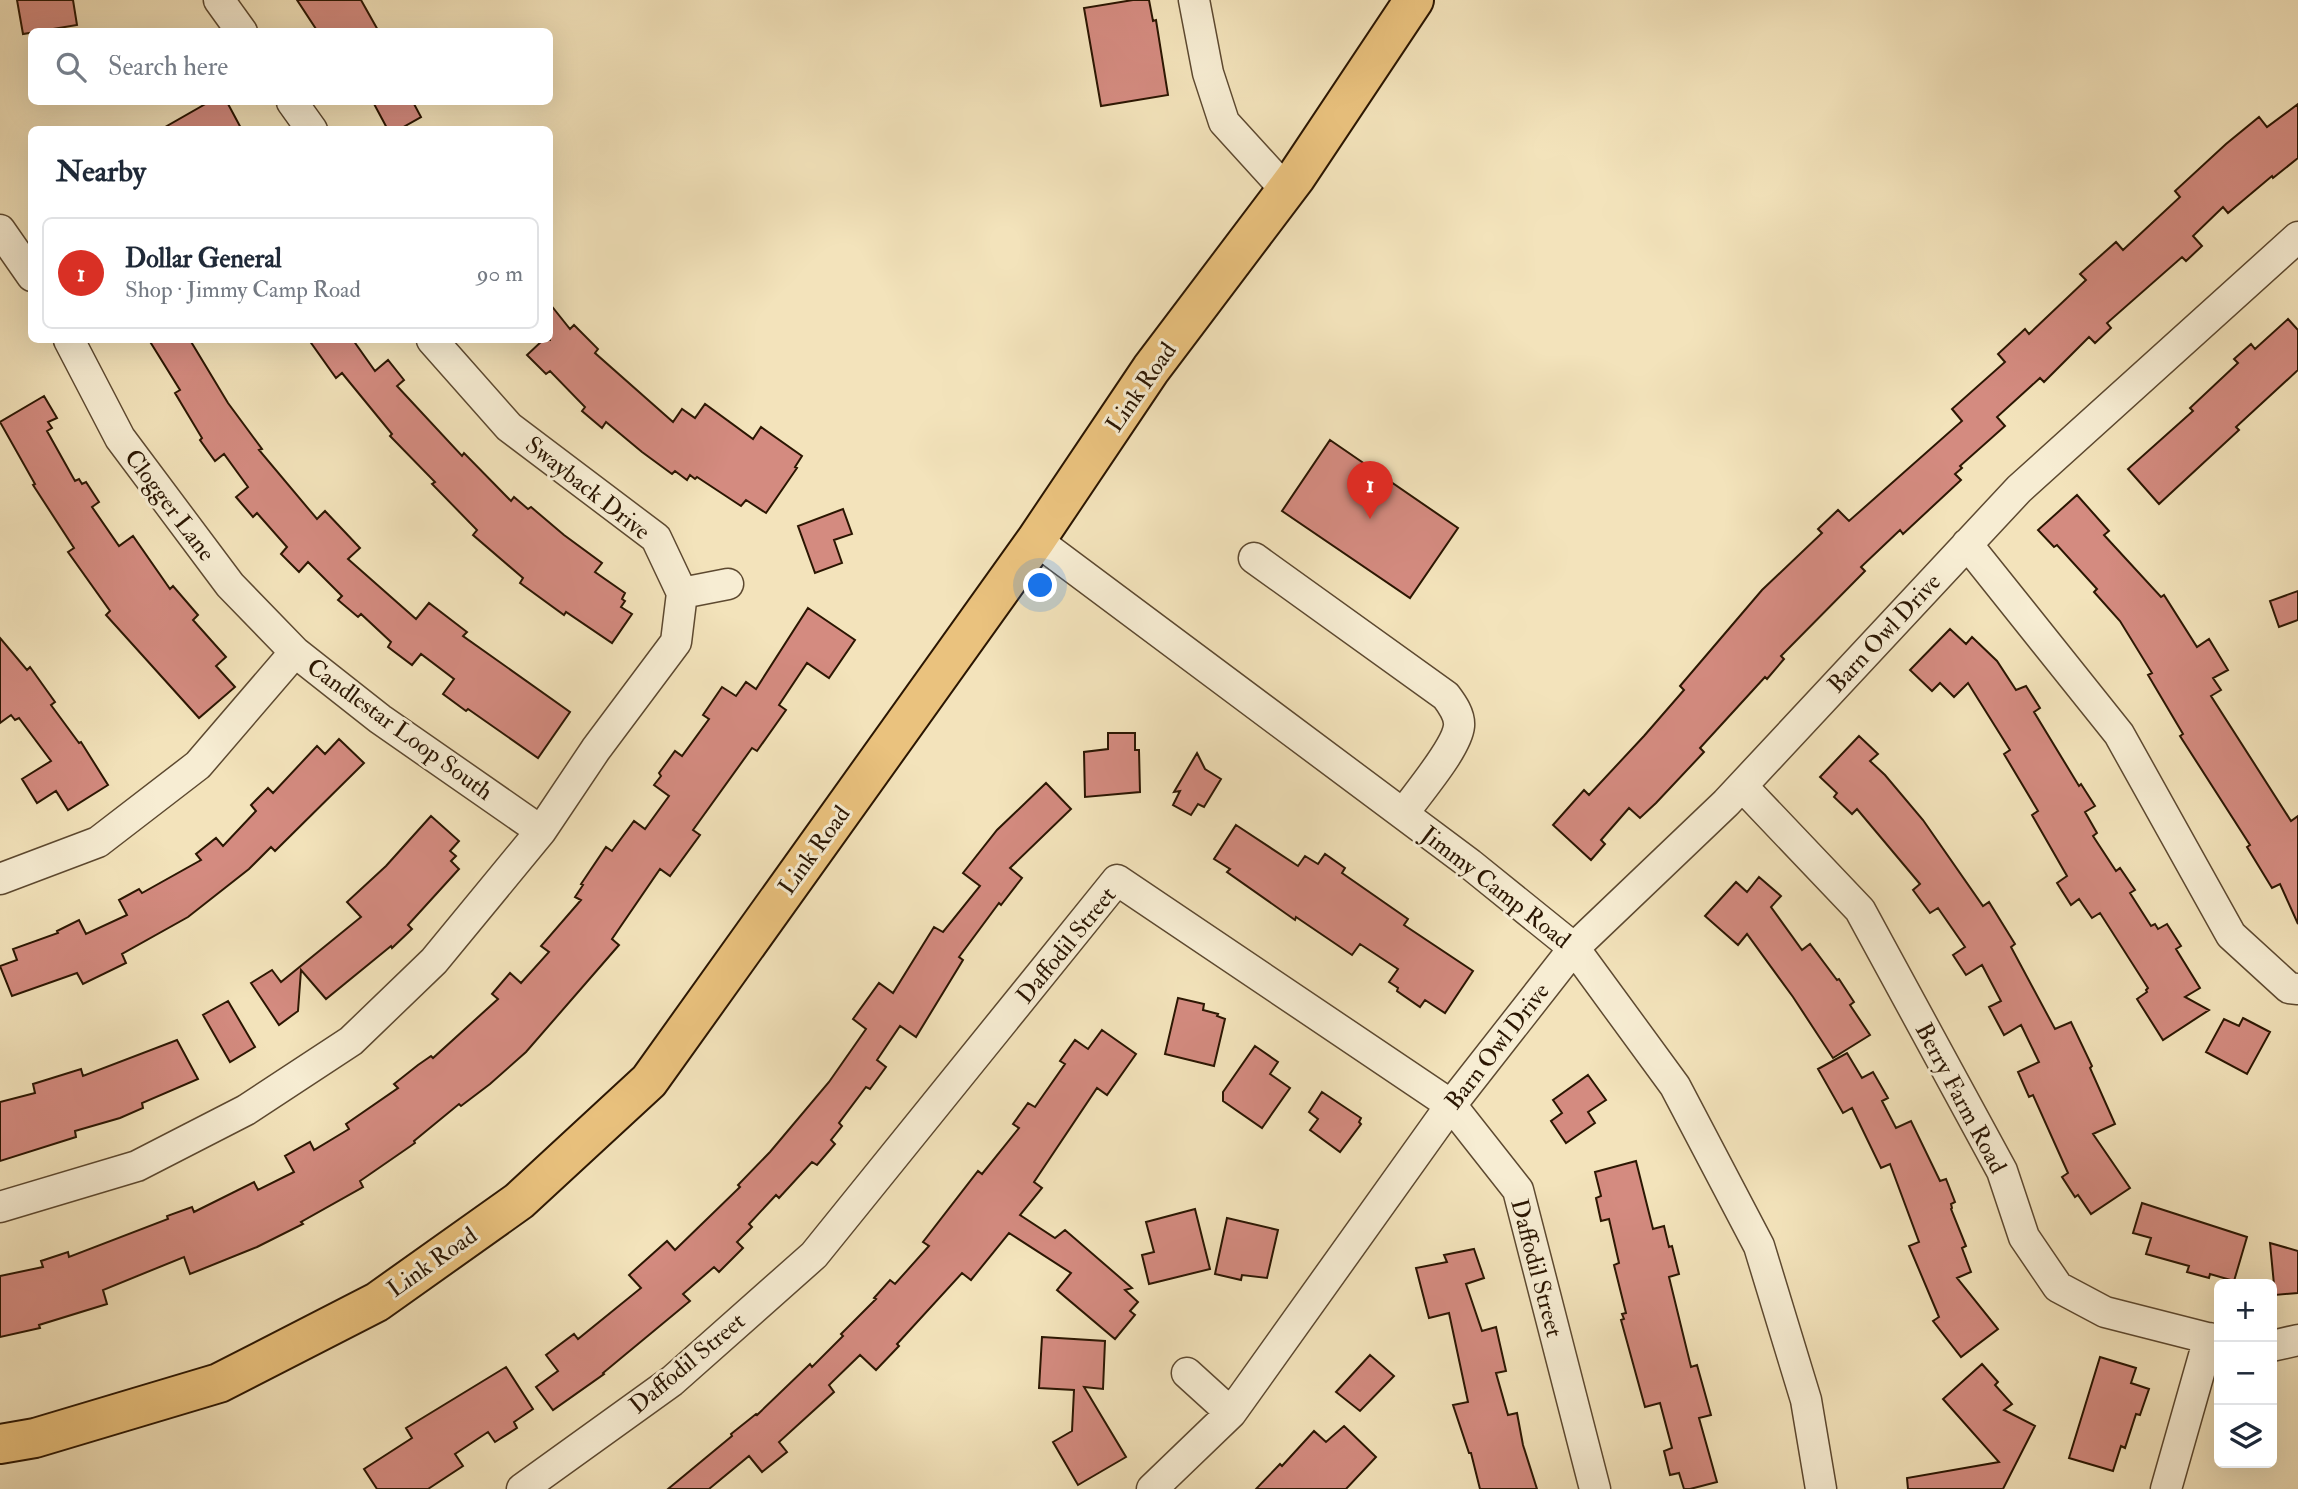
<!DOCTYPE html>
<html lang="en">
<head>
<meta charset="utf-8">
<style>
  :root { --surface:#fff; --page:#f2f2f3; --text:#1f2937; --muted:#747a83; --line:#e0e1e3; --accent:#d93025 }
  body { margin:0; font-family:"IM FELL Double Pica",serif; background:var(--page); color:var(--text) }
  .controls { position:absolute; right:21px; bottom:21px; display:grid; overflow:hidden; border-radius:10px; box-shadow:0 7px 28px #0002 }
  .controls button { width:63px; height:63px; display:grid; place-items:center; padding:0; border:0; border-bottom:2px solid var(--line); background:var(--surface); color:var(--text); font:35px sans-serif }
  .you { position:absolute; left:1041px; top:586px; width:24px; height:24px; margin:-18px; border:5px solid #fff; border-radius:50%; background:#1a73e8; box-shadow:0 0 0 10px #1a73e833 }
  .badge { display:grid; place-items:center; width:46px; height:46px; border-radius:50%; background:var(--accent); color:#fff; font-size:23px; font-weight:700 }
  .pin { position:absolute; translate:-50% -58px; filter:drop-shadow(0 2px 4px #0008) }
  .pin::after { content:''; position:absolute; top:37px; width:24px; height:21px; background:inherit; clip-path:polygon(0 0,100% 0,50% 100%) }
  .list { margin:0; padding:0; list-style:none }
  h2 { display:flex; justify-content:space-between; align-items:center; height:91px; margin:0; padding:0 28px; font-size:30px }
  h2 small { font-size:23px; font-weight:400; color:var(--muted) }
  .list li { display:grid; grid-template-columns:46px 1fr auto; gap:21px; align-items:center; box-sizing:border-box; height:112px; margin:0 14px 14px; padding:0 14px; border:2px solid var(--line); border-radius:10px }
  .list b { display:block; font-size:26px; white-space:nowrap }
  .list p { margin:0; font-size:23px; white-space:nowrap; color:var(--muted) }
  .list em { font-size:23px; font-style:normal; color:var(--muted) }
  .icon { flex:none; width:38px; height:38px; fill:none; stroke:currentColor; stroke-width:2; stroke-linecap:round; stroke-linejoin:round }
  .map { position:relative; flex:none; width:2298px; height:1489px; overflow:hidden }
  .search { position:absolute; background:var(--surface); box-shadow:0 7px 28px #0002; left:28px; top:28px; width:525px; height:77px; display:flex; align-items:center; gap:18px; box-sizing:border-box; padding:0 24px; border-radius:10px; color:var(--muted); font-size:26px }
  .panel { position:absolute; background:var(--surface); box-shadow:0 7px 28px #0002; left:28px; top:126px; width:525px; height:217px; border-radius:10px }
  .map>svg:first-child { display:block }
  .building { fill:#d48b80; stroke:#2b1602; stroke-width:2 }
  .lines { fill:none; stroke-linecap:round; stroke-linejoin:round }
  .minor-casing { stroke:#5d4930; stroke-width:33 }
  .major-casing { stroke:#2b1602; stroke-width:42 }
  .minor { stroke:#f7edd3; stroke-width:30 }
  .major { stroke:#eac27e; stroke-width:38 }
  .labels { text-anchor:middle; stroke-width:6; stroke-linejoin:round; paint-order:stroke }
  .street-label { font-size:24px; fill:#2b1602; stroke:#f7edd3 }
</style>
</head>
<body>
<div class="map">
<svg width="2298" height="1489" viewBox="0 0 2298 1489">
  <rect width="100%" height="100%" fill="#f3e3bb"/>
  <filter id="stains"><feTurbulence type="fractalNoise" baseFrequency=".00286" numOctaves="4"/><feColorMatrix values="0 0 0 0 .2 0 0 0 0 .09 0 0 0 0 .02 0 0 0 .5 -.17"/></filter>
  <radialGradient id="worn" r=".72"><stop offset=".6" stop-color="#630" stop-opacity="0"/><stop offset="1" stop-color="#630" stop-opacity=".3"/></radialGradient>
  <path class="building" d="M 17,0 L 73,0 L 77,25 L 23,34 Z
    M 297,0 L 361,0 L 379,32 L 318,32 Z
    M 1133,0 L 1149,0 L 1153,21 L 1156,20 L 1168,95 L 1101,106 L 1084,8 Z
    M 209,102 L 227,102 L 242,130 L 160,130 Z
    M 373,102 L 413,102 L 421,117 L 398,130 L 388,130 Z
    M 2298,104 L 2298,158 L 2273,178 L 2272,176 L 2228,213 L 2223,207 L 2193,236 L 2202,246 L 2186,261 L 2182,257 L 2107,323 L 2111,328 L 2095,343 L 2089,337 L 2044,382 L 2040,378 L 1997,417 L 2005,426 L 1960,466 L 1962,468 L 1955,474 L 1961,480 L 1903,534 L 1900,530 L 1861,567 L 1865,571 L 1781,656 L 1784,659 L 1767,679 L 1765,677 L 1700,748 L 1704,752 L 1656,803 L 1640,818 L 1629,808 L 1601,840 L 1605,844 L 1591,860 L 1553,825 L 1584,790 L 1589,795 L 1644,736 L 1684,690 L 1680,686 L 1762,590 L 1822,533 L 1818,529 L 1838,510 L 1849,521 L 1962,421 L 1952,409 L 2005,362 L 1998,354 L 2025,329 L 2029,334 L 2086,280 L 2080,274 L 2116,242 L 2123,250 L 2180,197 L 2175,191 L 2226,144 L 2259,117 L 2267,127 Z
    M 550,304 L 570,329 L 574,325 L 598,349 L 595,353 L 673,422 L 682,409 L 695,418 L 705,404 L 753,439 L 761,427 L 802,456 L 795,467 L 797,468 L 766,513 L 746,500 L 741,506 L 697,477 L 695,479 L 690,475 L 687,480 L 675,471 L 672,474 L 642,452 L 606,422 L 602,428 L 582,411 L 585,407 L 550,371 L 546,374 L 527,355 L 543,340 L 550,340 Z
    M 2288,319 L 2298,330 L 2298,370 L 2236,427 L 2239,430 L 2159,504 L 2128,469 L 2193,411 L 2190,408 L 2238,363 L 2234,359 L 2251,344 L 2255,349 Z
    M 149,340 L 190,340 L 228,403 L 262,449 L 259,450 L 317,519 L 325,511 L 360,548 L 348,559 L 416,619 L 429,603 L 467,632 L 463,636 L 570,712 L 538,758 L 468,709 L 466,711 L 443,694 L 454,679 L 421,654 L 412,665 L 388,647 L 391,642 L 361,614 L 358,617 L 338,600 L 342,596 L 308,562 L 299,572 L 281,554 L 287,547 L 257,513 L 253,517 L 236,497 L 248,487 L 224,454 L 215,461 L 200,440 L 202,438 L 175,393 L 180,390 Z
    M 309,340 L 353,340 L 375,371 L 388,360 L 404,380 L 397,386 L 462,456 L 464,453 L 511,501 L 514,497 L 528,509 L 531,507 L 564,535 L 602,563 L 595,572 L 625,593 L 622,599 L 625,601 L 621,607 L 632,614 L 612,643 L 566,612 L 564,615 L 520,583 L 523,578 L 473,535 L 477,530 L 432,484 L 435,482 L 390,436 L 392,434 L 342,373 L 336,378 Z
    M 44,396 L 57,418 L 48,422 L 52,428 L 47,431 L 75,481 L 79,479 L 82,484 L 86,482 L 99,502 L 92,507 L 119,546 L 133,536 L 170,589 L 173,586 L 198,615 L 193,620 L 226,657 L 216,666 L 235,687 L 199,718 L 106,615 L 110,611 L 68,552 L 74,548 L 33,485 L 35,484 L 0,422 Z
    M 1330,440 L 1458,528 L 1410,598 L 1282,511 Z
    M 2077,495 L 2109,531 L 2104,535 L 2161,597 L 2164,595 L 2197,647 L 2209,639 L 2228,670 L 2213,678 L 2221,690 L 2211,696 L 2291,821 L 2298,816 L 2298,924 L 2280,884 L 2272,888 L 2247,847 L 2250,845 L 2180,736 L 2183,734 L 2148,675 L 2152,673 L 2120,621 L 2094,592 L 2097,589 L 2057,545 L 2054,547 L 2038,530 Z
    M 843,509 L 852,534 L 834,540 L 842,563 L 815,573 L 798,526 Z
    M 2298,591 L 2298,620 L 2279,627 L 2270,601 Z
    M 808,608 L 855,640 L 829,678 L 807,663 L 779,705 L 786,710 L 757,751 L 752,748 L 693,830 L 700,835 L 670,876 L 660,869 L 612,939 L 619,945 L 526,1052 L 490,1084 L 461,1106 L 459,1104 L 414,1141 L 415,1143 L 360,1181 L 363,1187 L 301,1222 L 303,1224 L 257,1247 L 190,1274 L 184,1257 L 103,1290 L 107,1304 L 39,1325 L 40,1328 L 0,1337 L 0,1276 L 43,1267 L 41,1261 L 68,1252 L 69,1257 L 168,1219 L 167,1216 L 192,1207 L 194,1212 L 254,1182 L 258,1190 L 294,1172 L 285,1156 L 310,1142 L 314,1150 L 349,1129 L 346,1124 L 398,1088 L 394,1084 L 418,1065 L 431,1056 L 433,1058 L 498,999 L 492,994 L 510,973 L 521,983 L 549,952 L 541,946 L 581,900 L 575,897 L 583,885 L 581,884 L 606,847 L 612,851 L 634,821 L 645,829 L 669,796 L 654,785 L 661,776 L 659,773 L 675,751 L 682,756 L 709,719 L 703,715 L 722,687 L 736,696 L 746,682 L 756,689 Z
    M 1950,629 L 1966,644 L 1972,637 L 1997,661 L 2016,690 L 2026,686 L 2040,708 L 2034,712 L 2079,786 L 2081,784 L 2095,806 L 2085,812 L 2097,833 L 2093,836 L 2116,871 L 2120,868 L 2135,890 L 2130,893 L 2151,926 L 2155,924 L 2158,929 L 2167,924 L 2181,946 L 2176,949 L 2200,988 L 2185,997 L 2209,1010 L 2163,1040 L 2137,999 L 2147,992 L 2146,990 L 2148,988 L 2100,913 L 2092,918 L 2079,899 L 2071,905 L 2057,883 L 2067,876 L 2032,815 L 2038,811 L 2004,754 L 2010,750 L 1968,683 L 1954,697 L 1940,683 L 1932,691 L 1910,670 Z
    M 0,638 L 27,670 L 30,667 L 55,702 L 51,705 L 79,743 L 81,742 L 108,785 L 68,810 L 56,791 L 37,803 L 22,779 L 51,761 L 19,718 L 15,720 L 11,715 L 0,723 Z
    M 1108,733 L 1135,733 L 1135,750 L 1139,750 L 1140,792 L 1085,797 L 1084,752 L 1108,749 Z
    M 1859,736 L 1878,754 L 1870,761 L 1885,775 L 1923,820 L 1983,906 L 1989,902 L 2015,944 L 2011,947 L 2055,1029 L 2071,1022 L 2092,1066 L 2090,1068 L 2115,1124 L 2093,1134 L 2130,1188 L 2091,1214 L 2078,1195 L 2075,1197 L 2062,1177 L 2068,1173 L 2033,1095 L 2029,1097 L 2018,1072 L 2039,1062 L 2021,1025 L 2004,1035 L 1989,1007 L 2001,1001 L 1982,965 L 1966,975 L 1953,955 L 1965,947 L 1938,908 L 1930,913 L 1913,890 L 1920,884 L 1857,809 L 1852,814 L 1834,797 L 1837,793 L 1820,777 Z
    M 339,739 L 364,763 L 275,851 L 271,847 L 249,869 L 188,917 L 122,954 L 126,963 L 83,984 L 77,973 L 12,996 L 0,966 L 17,960 L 13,949 L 58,933 L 57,931 L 79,920 L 86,934 L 127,915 L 119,900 L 139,889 L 142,893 L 201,860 L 196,854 L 216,838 L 223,846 L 256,811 L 251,805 L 268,788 L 273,793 L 317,746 L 325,754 Z
    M 1197,753 L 1205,769 L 1221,779 L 1204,807 L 1198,804 L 1191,815 L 1173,805 L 1180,791 L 1174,792 Z
    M 1046,783 L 1071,809 L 1010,868 L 1022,878 L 1001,905 L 999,903 L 959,957 L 963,960 L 916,1037 L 900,1026 L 877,1060 L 886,1067 L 870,1089 L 866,1087 L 839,1123 L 842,1126 L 831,1140 L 835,1144 L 817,1165 L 812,1162 L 779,1198 L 776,1195 L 749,1224 L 752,1227 L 737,1242 L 743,1248 L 719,1272 L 714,1267 L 683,1294 L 690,1301 L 603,1373 L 604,1374 L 553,1410 L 536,1387 L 558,1371 L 546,1355 L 574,1334 L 578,1339 L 641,1288 L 629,1275 L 667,1241 L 675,1250 L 740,1187 L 738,1185 L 770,1152 L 829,1082 L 866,1029 L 853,1019 L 879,983 L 893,993 L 934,927 L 943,932 L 980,886 L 963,873 L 997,830 Z
    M 431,816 L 459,841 L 450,851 L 456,856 L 451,861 L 459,869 L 408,925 L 412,929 L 392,948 L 391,946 L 326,999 L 301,970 L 298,1011 L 279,1025 L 251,983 L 272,970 L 281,982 L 361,917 L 347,902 L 386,866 Z
    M 1236,825 L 1298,866 L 1305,856 L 1318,864 L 1325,854 L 1345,868 L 1342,873 L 1408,919 L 1404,925 L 1473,971 L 1445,1013 L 1425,1000 L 1420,1007 L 1397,991 L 1398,988 L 1389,982 L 1398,969 L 1360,944 L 1352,955 L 1296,917 L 1295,920 L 1227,872 L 1230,869 L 1214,859 Z
    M 1759,877 L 1781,896 L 1771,907 L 1802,950 L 1810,944 L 1837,980 L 1839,979 L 1854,1002 L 1850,1005 L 1870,1035 L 1833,1058 L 1793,997 L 1747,934 L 1738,945 L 1705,916 L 1736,882 L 1747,892 Z
    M 1178,998 L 1204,1004 L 1203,1010 L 1218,1014 L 1217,1016 L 1225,1019 L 1214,1066 L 1165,1054 Z
    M 228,1001 L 255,1047 L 230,1062 L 203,1015 Z
    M 2243,1018 L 2270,1032 L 2247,1074 L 2206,1052 L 2224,1019 L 2239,1026 Z
    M 1102,1030 L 1136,1054 L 1107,1095 L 1097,1088 L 1034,1182 L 1042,1188 L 1020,1215 L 1055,1238 L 1065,1230 L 1132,1288 L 1125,1290 L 1138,1302 L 1130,1311 L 1135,1315 L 1115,1339 L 1057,1290 L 1071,1273 L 1009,1233 L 971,1280 L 962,1273 L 897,1344 L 899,1346 L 876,1370 L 860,1355 L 829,1385 L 834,1392 L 779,1442 L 787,1452 L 762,1472 L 749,1456 L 709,1489 L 668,1489 L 732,1436 L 731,1434 L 756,1414 L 757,1415 L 810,1364 L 812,1367 L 843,1336 L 841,1334 L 876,1299 L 874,1298 L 890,1280 L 895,1284 L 929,1246 L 923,1242 L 978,1171 L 982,1174 L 1019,1128 L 1013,1124 L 1028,1103 L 1035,1107 L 1065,1064 L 1060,1061 L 1075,1040 L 1088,1049 Z
    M 177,1040 L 198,1079 L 142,1103 L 143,1108 L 120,1118 L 75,1131 L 76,1137 L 0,1161 L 0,1102 L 35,1093 L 33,1084 L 81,1069 L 83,1076 Z
    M 1255,1046 L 1278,1062 L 1270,1074 L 1290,1088 L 1262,1128 L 1223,1101 L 1223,1092 Z
    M 1847,1053 L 1862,1078 L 1873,1072 L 1888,1098 L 1882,1101 L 1896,1128 L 1911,1121 L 1940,1181 L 1946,1179 L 1955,1202 L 1951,1204 L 1952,1208 L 1951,1209 L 1966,1246 L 1962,1248 L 1971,1272 L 1957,1278 L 1998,1329 L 1961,1357 L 1933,1321 L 1939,1317 L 1909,1246 L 1919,1242 L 1890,1164 L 1881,1168 L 1852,1108 L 1843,1113 L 1818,1069 Z
    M 1588,1075 L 1606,1100 L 1588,1112 L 1595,1123 L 1566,1143 L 1551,1121 L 1562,1113 L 1553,1100 Z
    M 1322,1092 L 1361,1118 L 1359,1122 L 1361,1124 L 1340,1152 L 1310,1130 L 1318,1119 L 1309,1112 Z
    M 1636,1161 L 1653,1229 L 1664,1226 L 1669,1247 L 1672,1246 L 1679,1274 L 1669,1277 L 1691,1367 L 1697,1365 L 1711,1415 L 1699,1418 L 1717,1482 L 1690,1489 L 1684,1489 L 1679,1473 L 1670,1475 L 1664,1451 L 1672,1448 L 1660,1403 L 1645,1407 L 1621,1320 L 1624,1319 L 1622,1314 L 1626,1313 L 1614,1265 L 1619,1263 L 1609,1219 L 1601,1221 L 1596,1198 L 1601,1196 L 1595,1172 Z
    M 2142,1203 L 2247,1237 L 2234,1281 L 2210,1274 L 2209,1278 L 2187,1272 L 2189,1266 L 2146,1254 L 2151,1238 L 2133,1233 Z
    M 1195,1209 L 1210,1269 L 1149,1284 L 1142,1255 L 1154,1252 L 1146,1222 Z
    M 1227,1218 L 1278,1230 L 1267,1278 L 1242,1275 L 1241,1280 L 1215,1274 Z
    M 2270,1243 L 2298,1251 L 2298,1293 L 2275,1295 Z
    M 1474,1249 L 1484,1278 L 1466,1284 L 1482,1331 L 1496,1327 L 1506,1371 L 1496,1373 L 1508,1415 L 1517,1413 L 1523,1445 L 1537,1489 L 1480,1489 L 1471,1453 L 1469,1453 L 1453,1405 L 1468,1402 L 1449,1313 L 1429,1318 L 1416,1268 L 1447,1262 L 1444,1255 Z
    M 1042,1337 L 1105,1341 L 1103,1389 L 1084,1387 L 1126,1457 L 1078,1485 L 1053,1442 L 1072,1431 L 1074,1390 L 1039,1388 Z
    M 1370,1355 L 1394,1376 L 1360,1411 L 1336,1392 Z
    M 2100,1357 L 2136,1368 L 2131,1383 L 2149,1389 L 2140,1415 L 2136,1414 L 2125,1448 L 2121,1446 L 2113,1471 L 2069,1458 Z
    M 1982,1364 L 1998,1382 L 1995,1385 L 2012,1404 L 2004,1410 L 2035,1426 L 2003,1489 L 1908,1489 L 1907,1478 L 1999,1462 L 1943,1399 Z
    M 506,1367 L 533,1409 L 514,1422 L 517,1428 L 495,1442 L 488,1432 L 455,1454 L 463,1466 L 428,1489 L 377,1489 L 364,1469 L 412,1438 L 406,1428 Z
    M 1344,1426 L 1376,1457 L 1346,1489 L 1256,1489 L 1280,1464 L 1282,1466 L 1314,1431 L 1326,1442 Z"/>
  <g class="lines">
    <defs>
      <path id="minor" d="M 219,0 L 242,32
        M 1194,0 L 1208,73 L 1224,122 L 1286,190
        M 292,102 L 312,130
        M 0,230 L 32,276
        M 69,340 L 120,438 L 230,585 L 295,652
        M 1036,540 L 1470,864 L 1574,948 L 1675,1086 L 1759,1246 L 1806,1400 L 1821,1489
        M 1967,544 L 2119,734 L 2231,935 L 2289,988 L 2298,989
        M 1254,558 L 1446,696 C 1452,704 1460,715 1459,726 C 1457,748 1417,794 1403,814
        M 682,593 L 728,584
        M 1742,786 L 1860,910 L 2002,1171 L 2024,1237 L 2058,1287 L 2105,1312 L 2219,1341
        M 0,879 L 98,842 L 198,765 L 295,652 L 380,719 L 541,831
        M 0,1207 L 137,1166 L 246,1110 L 351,1041 L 434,961 L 541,831 L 596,749 L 676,642 L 682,593 L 656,538 L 509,427 L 432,340
        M 2272,1346 L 2298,1340
        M 1187,1373 L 1231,1413
        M 522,1489 L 672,1381 L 814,1255 L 1117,880 L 1451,1105 L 1518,1190 L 1595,1489
        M 1152,1489 L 1231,1413 L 1451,1105 L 1574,948 L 1726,803 L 2019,489 L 2298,237
        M 2166,1489 L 2209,1338"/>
      <path id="major" d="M 0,1444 L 35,1438 L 219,1383 L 377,1302 L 519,1201 L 649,1081 L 1036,540 L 1151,369 L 1296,177 L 1414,0"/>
    </defs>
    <use href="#minor" class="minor-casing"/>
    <use href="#major" class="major-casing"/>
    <use href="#minor" class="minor"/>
    <use href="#major" class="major"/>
  </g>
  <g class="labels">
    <g class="street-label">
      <text transform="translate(1141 387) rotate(-55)" y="8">Link Road</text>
      <text transform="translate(588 488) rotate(38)" y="8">Swayback Drive</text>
      <text transform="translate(170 505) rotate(53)" y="8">Clogger Lane</text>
      <text transform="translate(1884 633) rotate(-47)" y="8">Barn Owl Drive</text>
      <text transform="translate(400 729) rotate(36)" y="8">Candlestar Loop South</text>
      <text transform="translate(814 850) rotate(-54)" y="8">Link Road</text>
      <text transform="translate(1496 887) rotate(38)" y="8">Jimmy Camp Road</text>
      <text transform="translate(1066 945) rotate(-51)" y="8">Daffodil Street</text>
      <text transform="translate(1497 1046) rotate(-52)" y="8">Barn Owl Drive</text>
      <text transform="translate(1961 1098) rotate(62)" y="8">Berry Farm Road</text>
      <text transform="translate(432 1262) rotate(-35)" y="8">Link Road</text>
      <text transform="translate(1537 1268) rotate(75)" y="8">Daffodil Street</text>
      <text transform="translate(687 1363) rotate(-40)" y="8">Daffodil Street</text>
    </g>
  </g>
  <rect width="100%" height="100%" filter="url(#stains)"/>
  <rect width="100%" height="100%" fill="url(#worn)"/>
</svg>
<div class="controls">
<button>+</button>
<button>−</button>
<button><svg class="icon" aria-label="layers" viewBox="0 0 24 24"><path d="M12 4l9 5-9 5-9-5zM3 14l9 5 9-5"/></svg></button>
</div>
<div class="you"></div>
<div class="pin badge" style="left:1370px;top:519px">1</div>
<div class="search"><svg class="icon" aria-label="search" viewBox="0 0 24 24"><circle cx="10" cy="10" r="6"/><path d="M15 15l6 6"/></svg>Search here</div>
<section class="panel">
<h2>Nearby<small></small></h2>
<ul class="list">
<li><span class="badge">1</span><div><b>Dollar General</b><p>Shop · Jimmy Camp Road</p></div><em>90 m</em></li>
</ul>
</section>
</div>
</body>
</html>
